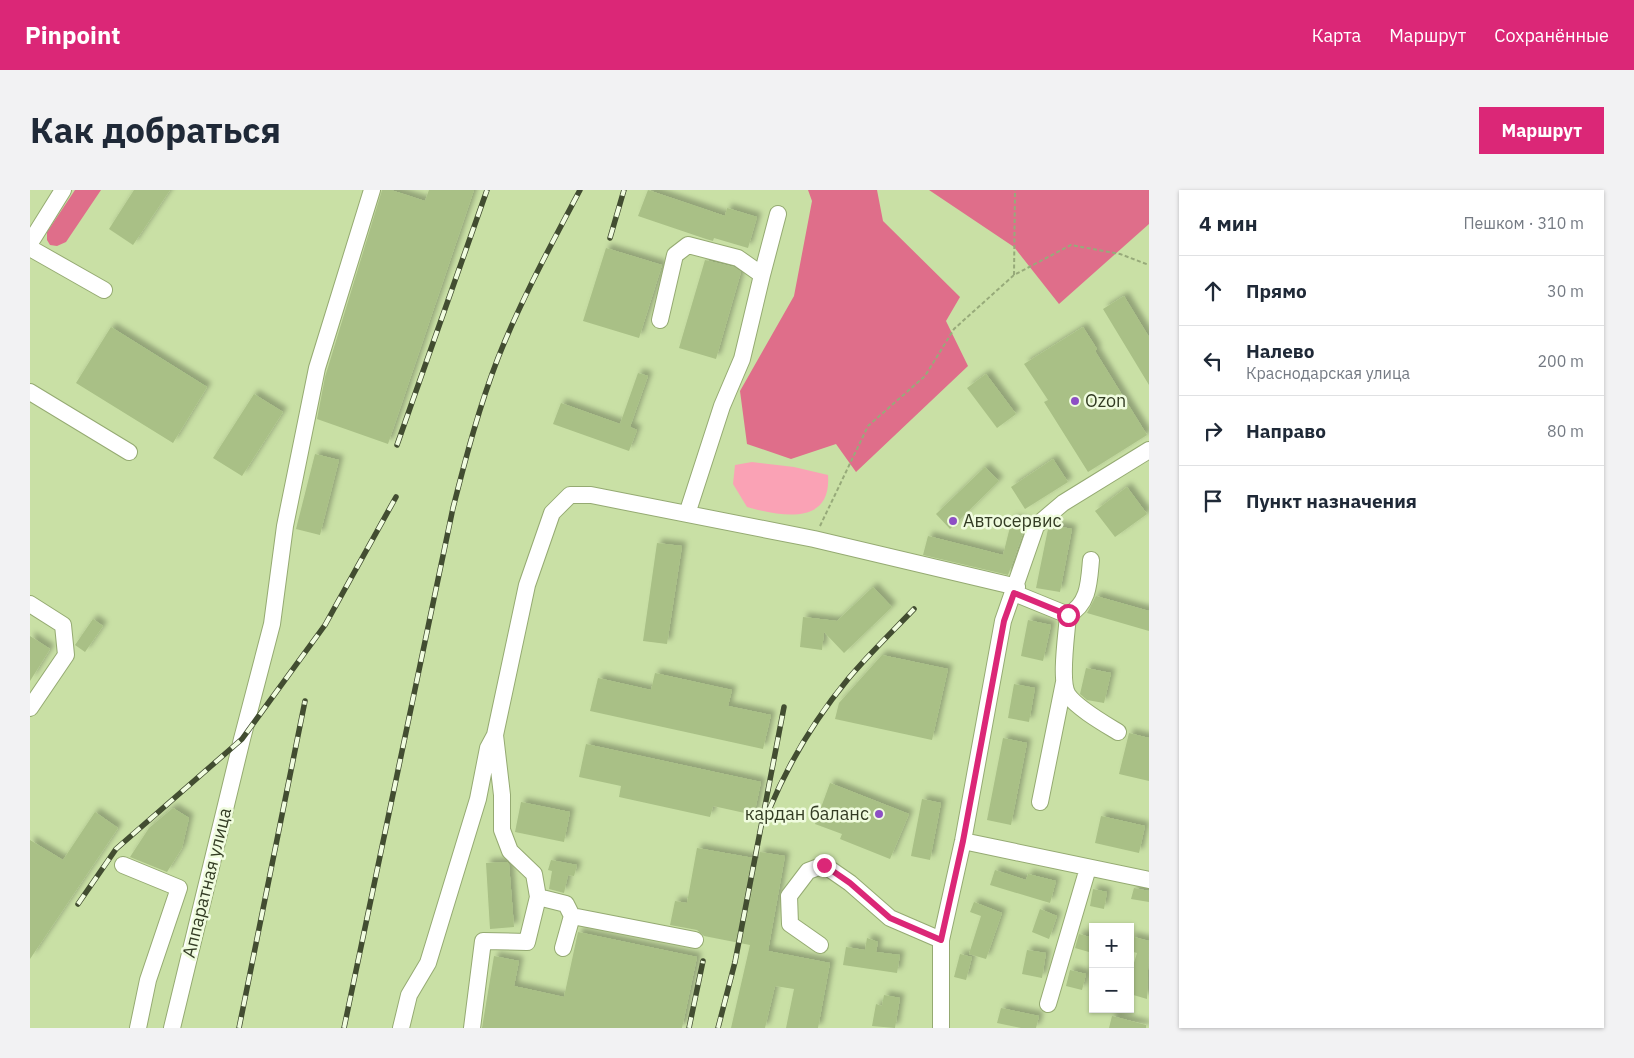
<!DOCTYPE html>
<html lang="ru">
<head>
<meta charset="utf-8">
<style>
  :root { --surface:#fff; --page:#f2f2f3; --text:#1f2937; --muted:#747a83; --line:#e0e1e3; --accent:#db2777 }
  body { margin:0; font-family:"IBM Plex Sans",sans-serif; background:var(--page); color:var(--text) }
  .controls { position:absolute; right:15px; bottom:15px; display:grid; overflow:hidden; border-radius:0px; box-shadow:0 1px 4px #0004 }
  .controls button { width:45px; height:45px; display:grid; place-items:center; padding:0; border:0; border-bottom:1px solid var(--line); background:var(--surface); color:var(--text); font:25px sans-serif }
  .stop { position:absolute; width:15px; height:15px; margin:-11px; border:4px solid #db2777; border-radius:50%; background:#fff }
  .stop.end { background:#db2777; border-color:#fff; box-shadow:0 1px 5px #0008 }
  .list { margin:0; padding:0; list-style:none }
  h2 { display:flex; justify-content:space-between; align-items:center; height:65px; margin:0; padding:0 20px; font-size:21px }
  h2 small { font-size:16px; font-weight:400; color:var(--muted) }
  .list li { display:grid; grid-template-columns:32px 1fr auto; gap:15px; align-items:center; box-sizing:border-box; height:70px; padding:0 20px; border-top:1px solid var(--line) }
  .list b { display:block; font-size:19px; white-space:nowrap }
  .list p { margin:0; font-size:16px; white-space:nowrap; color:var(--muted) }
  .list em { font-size:16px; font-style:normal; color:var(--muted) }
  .icon { flex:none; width:28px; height:28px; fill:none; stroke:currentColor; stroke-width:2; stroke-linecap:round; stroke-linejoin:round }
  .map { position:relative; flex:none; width:1119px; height:838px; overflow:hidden; border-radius:0px }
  header { display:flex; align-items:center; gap:30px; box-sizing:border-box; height:70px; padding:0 25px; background:var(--accent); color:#fff }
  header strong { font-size:24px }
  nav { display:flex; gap:28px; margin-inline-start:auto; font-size:18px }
  .intro { display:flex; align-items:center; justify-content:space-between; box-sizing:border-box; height:120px; padding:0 30px }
  h1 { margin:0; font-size:35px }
  .button { padding:12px 22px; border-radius:0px; background:var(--accent); color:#fff; font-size:18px; font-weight:700 }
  main { display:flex; gap:30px; padding:0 30px }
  aside { flex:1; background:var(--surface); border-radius:0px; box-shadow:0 1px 4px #0004 }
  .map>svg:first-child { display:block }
  .green { fill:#faa2b5 }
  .forest { fill:#df6e8a }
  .building { fill:#a9c086; filter:url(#shadow) }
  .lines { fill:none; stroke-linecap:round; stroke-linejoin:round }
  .minor-casing { stroke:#95aa72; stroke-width:18 }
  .path { stroke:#97aa7a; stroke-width:2; stroke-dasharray:4 2.5; stroke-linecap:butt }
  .minor { stroke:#fff; stroke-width:16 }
  .rail-casing { stroke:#424d31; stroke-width:5.5 }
  .rail { stroke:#f0fcdf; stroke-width:4; stroke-dasharray:11; stroke-linecap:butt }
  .route { stroke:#db2777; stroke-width:6 }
  .poi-dot { fill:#8d4fc5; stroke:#f0fcdf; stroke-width:2 }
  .labels { text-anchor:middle; stroke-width:5; stroke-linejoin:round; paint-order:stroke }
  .poi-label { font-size:18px; fill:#333c24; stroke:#f0fcdf; text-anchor:start }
  .street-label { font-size:18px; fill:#333c24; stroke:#f0fcdf }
</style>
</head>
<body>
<header>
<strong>Pinpoint</strong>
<nav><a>Карта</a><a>Маршрут</a><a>Сохранённые</a></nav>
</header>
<div class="intro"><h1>Как добраться</h1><a class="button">Маршрут</a></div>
<main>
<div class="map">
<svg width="1119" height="838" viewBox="0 0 1119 838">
  <defs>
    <filter id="shadow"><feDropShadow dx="4.5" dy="-4.5" stdDeviation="2.5" flood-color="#0004"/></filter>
  </defs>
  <rect width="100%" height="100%" fill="#c9e0a5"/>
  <path class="green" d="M 722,272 L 764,277 L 798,285 C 802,337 749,326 717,317 L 703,294 L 705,275 Z"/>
  <path class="forest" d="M 45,0 L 71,0 L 36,52 L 27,56 L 20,55 L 17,50 L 17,42 Z
    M 778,0 L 847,0 L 853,31 L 930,107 L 916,131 L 938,176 L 826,282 L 806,254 L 761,269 L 717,254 L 710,201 L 764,106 L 782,11 Z
    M 899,0 L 1119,0 L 1119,34 L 1029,114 L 984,57 Z"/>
  <path class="building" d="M 104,0 L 140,0 L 103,55 L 79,39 Z
    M 352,0 L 361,0 L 395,11 L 399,0 L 444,0 L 358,254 L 287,229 L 295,187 Z
    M 618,0 L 695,26 L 697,18 L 727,27 L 718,58 L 684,48 L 683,51 L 676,49 L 608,26 Z
    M 576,58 L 632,75 L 609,148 L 553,131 Z
    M 675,70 L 704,77 L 711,82 L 686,169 L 649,158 Z
    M 1094,106 L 1119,147 L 1119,195 L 1073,119 Z
    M 81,137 L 177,197 L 143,253 L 46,193 Z
    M 1053,137 L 1067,159 L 1065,161 L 1117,245 L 1058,282 L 1014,212 L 1018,210 L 994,174 Z
    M 608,183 L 618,186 L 600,237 L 607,240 L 599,261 L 523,234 L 531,213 L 590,234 Z
    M 956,184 L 986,224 L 967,238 L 937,198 Z
    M 224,204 L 253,222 L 212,286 L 183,268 Z
    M 285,264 L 309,270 L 290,345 L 266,339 Z
    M 1023,269 L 1038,292 L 995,319 L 981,297 Z
    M 955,277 L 969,291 L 920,339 L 906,324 Z
    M 1097,297 L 1117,324 L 1085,347 L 1065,321 Z
    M 982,329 L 997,332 L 978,385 L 893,365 L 898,346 L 973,365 Z
    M 1022,335 L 1042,339 L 1030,402 L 1006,398 L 1018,339 Z
    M 627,353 L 652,356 L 637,454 L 613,451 Z
    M 843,397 L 862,417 L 814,463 L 794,442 L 792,460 L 770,457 L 773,427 L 807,431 Z
    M 1066,406 L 1119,421 L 1119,441 L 1057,423 Z
    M 63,429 L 73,436 L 55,462 L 45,455 Z
    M 998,430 L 1021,435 L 1013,471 L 991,466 Z
    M 0,446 L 20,459 L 0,491 Z
    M 852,465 L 918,479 L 902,550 L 805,529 L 809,513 Z
    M 1056,478 L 1081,483 L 1074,513 L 1057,510 L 1050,504 Z
    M 625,483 L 702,500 L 698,516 L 741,525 L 733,559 L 560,521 L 568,488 L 621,500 Z
    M 984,494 L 1005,498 L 999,532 L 978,528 Z
    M 1099,543 L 1119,548 L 1119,591 L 1089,584 Z
    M 973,548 L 997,553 L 981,635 L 957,630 Z
    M 556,554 L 731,592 L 724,625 L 683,616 L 680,627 L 589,607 L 591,596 L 549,587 Z
    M 800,593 L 879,624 L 860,669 L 810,649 L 812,644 L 785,634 Z
    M 892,609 L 911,613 L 900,670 L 881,666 Z
    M 491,612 L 540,622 L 534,652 L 485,642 Z
    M 143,618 L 159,628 L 152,658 L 137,682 L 100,667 L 119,638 Z
    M 65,622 L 88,638 L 0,769 L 0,650 L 33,670 Z
    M 1071,626 L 1115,636 L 1109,663 L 1065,653 Z
    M 667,658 L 729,669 L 730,662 L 755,666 L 738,761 L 800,773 L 788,838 L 756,838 L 764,799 L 745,796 L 735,838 L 701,838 L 720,755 L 674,746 L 667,740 L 640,735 L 645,711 L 657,713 Z
    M 521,670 L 547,675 L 544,686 L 538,685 L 534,703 L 519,699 L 522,681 L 518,680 Z
    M 477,672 L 479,674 L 484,737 L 460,739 L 456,673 Z
    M 965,680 L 996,690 L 998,684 L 1026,691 L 1020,713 L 960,695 Z
    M 1104,698 L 1119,701 L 1119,712 L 1101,709 Z
    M 1063,699 L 1077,702 L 1074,719 L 1060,716 Z
    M 944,712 L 972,723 L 956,769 L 939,764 L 951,726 L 940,722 Z
    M 1010,719 L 1027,726 L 1019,749 L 1002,742 Z
    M 548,742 L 667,767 L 652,838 L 452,838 L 464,766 L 489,771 L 484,796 L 534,807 Z
    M 1049,744 L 1063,748 L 1059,762 L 1045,758 Z
    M 1100,746 L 1119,751 L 1117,809 L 1100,804 L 1100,786 L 1107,763 L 1100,761 Z
    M 837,748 L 848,752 L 846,762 L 870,765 L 867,783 L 813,775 L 816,757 L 835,760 Z
    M 997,760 L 1016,763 L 1012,788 L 992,784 Z
    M 930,764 L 942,767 L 936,790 L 924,787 Z
    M 1040,780 L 1056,784 L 1052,800 L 1036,796 Z
    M 854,805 L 870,808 L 865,838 L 842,836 L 846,814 L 852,816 Z
    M 971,818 L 1009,826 L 1006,838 L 991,838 L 967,833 Z
    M 1082,826 L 1116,835 L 1116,838 L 1079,838 Z"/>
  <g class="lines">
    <defs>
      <path id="minor" d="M 0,53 L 33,0
        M 0,58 L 74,100
        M 732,85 L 748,24
        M 630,130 L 645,65 L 658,55 L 708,68 L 732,85 L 712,169 L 692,216 L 657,324
        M 0,202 L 99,262
        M 984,403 L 1038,425 C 1059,414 1059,392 1061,370
        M 0,414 L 33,435 L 36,465 L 0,518
        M 1038,425 C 1037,442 1029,492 1038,505 C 1047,518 1075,534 1088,542
        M 1010,612 L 1034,492
        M 933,651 L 1119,690
        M 93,675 L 149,698 L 118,790 L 108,838
        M 508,707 L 536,714 L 542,726 L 665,750
        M 790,755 L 760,734 L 759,706 L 778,681 L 794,675 L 820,693 L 860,728 L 911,750
        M 533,758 L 542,726
        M 1018,814 L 1058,678
        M 142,838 L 212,549 L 242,434 L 255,336 L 287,178 L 342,0
        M 371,838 L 379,805 L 398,773 L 448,609 L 458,558 L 465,545 L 497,395 L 522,323 L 540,305 L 561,305 L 784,349 L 987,397
        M 442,838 L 453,751 L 497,752 L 508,707 L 504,684 L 480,661 L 472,640 L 472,605 L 465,545
        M 911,838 L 911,750 L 933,651 L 973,431 L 1006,336 L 1033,313 L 1119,260"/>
    </defs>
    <use href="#minor" class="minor-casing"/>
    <path class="path" d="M 984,85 L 985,0
      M 790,336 L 838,236 L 895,186 L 924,139 L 984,85 L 1041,55 L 1090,64 L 1119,75"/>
    <use href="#minor" class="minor"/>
    <defs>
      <path id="rail" d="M 580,48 L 594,0
        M 367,255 L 457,0
        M 739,620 C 759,572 785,529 818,489 C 839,464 862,442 884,419
        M 48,714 L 86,659 L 212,549 L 295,435 L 366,307
        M 209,838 L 275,511
        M 314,838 L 423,318 C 436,267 449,217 468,168 C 491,110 521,55 550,0
        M 659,838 L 673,771
        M 688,838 L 705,772 L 754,517"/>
    </defs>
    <use href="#rail" class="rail-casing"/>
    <use href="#rail" class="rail"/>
  </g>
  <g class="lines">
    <path class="route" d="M 794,675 L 820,693 L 860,728 L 911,750 L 933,651 L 974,431 L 984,403 L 1038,425"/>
  </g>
  <g class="poi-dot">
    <circle cx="1045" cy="211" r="5"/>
    <circle cx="923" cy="331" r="5"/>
    <circle cx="849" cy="624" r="5"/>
  </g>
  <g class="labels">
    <g class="poi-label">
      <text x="1055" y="217">Ozon</text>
      <text x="933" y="337">Автосервис</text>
      <text x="839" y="630" text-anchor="end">кардан баланс</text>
    </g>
    <g class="street-label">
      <text transform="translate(177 693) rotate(-76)" y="6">Аппаратная улица</text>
    </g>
  </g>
</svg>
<div class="controls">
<button>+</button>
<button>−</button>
</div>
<div class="stop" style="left:1038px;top:425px"></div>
<div class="stop end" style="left:794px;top:675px"></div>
</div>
<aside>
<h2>4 мин<small>Пешком · 310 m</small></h2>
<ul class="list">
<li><svg class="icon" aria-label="ahead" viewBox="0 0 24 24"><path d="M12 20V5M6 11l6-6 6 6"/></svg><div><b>Прямо</b></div><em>30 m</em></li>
<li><svg class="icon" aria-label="left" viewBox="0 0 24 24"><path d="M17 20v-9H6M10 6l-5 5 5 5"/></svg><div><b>Налево</b><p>Краснодарская улица</p></div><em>200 m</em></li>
<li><svg class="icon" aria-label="right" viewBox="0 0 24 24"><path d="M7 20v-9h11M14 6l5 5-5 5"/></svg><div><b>Направо</b></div><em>80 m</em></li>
<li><svg class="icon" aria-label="arrive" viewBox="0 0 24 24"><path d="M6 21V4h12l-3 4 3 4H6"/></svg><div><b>Пункт назначения</b></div></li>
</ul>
</aside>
</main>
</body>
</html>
